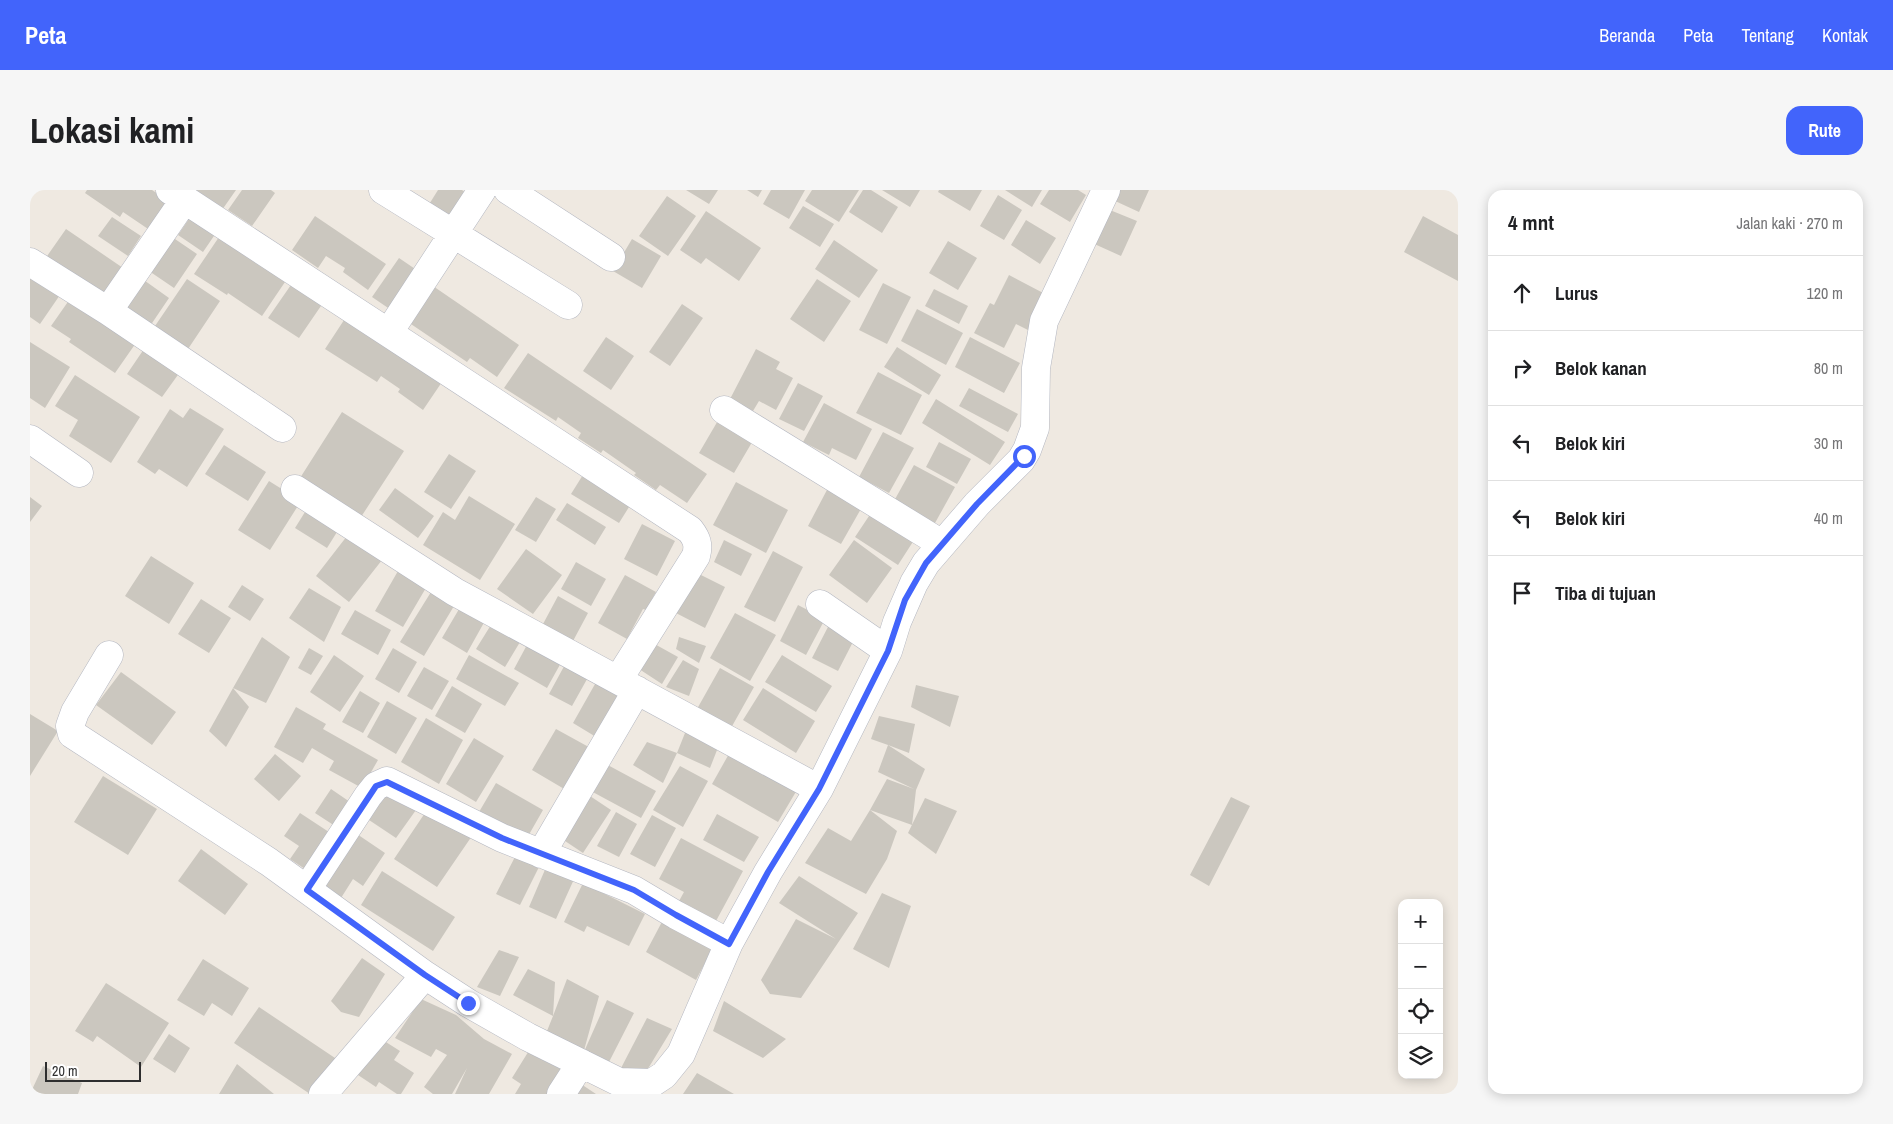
<!DOCTYPE html>
<html lang="id">
<head>
<meta charset="utf-8">
<style>
  :root { --surface:#fff; --page:#f6f6f6; --text:#202124; --muted:#757577; --line:#e0e0e0; --accent:#4264fb }
  body { margin:0; font-family:"Archivo Narrow",sans-serif; background:var(--page); color:var(--text) }
  .controls { position:absolute; right:15px; bottom:15px; display:grid; overflow:hidden; border-radius:10px; box-shadow:0 2px 12px #0003 }
  .controls button { width:45px; height:45px; display:grid; place-items:center; padding:0; border:0; border-bottom:1px solid var(--line); background:var(--surface); color:var(--text); font:25px sans-serif }
  .scale { position:absolute; left:15px; bottom:12px; width:96px; box-sizing:border-box; padding-left:5px; border:2px solid #2e2e2e; border-top:0; font-size:14px; line-height:18px; white-space:nowrap; color:#2e2e2e; -webkit-text-stroke:4px #fff; paint-order:stroke }
  .stop { position:absolute; width:15px; height:15px; margin:-11px; border:4px solid #4264fb; border-radius:50%; background:#fff }
  .stop.end { background:#4264fb; border-color:#fff; box-shadow:0 1px 5px #0008 }
  .list { margin:0; padding:0; list-style:none }
  h2 { display:flex; justify-content:space-between; align-items:center; height:65px; margin:0; padding:0 20px; font-size:21px }
  h2 small { font-size:16px; font-weight:400; color:var(--muted) }
  .list li { display:grid; grid-template-columns:32px 1fr auto; gap:15px; align-items:center; box-sizing:border-box; height:75px; padding:0 20px; border-top:1px solid var(--line) }
  .list b { display:block; font-size:19px; white-space:nowrap }
  .list em { font-size:16px; font-style:normal; color:var(--muted) }
  .icon { flex:none; width:28px; height:28px; fill:none; stroke:currentColor; stroke-width:2; stroke-linecap:round; stroke-linejoin:round }
  .map { position:relative; flex:none; width:1428px; height:904px; overflow:hidden; border-radius:15px }
  header { display:flex; align-items:center; gap:30px; box-sizing:border-box; height:70px; padding:0 25px; background:var(--accent); color:#fff }
  header strong { font-size:24px }
  nav { display:flex; gap:28px; margin-inline-start:auto; font-size:18px }
  .intro { display:flex; align-items:center; justify-content:space-between; box-sizing:border-box; height:120px; padding:0 30px }
  h1 { margin:0; font-size:35px }
  .button { padding:12px 22px; border-radius:15px; background:var(--accent); color:#fff; font-size:18px; font-weight:700 }
  main { display:flex; gap:30px; padding:0 30px }
  aside { flex:1; background:var(--surface); border-radius:15px; box-shadow:0 2px 12px #0003 }
  .map>svg:first-child { display:block }
  .building { fill:#cbc7bf }
  .lines { fill:none; stroke-linecap:round; stroke-linejoin:round }
  .street-casing { stroke:#b4b7c1; stroke-width:29 }
  .street { stroke:#fff; stroke-width:28 }
  .route { stroke:#4264fb; stroke-width:6 }
</style>
</head>
<body>
<header>
<strong>Peta</strong>
<nav><a>Beranda</a><a>Peta</a><a>Tentang</a><a>Kontak</a></nav>
</header>
<div class="intro"><h1>Lokasi kami</h1><a class="button">Rute</a></div>
<main>
<div class="map">
<svg width="1428" height="904" viewBox="0 0 1428 904">
  <rect width="100%" height="100%" fill="#efe9e1"/>
  <path class="building" d="M 57,0 L 122,0 L 143,14 L 124,43 L 93,22 L 90,27 L 55,3 Z
    M 163,0 L 206,0 L 192,20 Z
    M 212,0 L 241,0 L 245,3 L 222,36 L 198,20 Z
    M 408,0 L 432,0 L 436,3 L 420,29 L 398,16 Z
    M 656,0 L 688,0 L 679,14 Z
    M 717,0 L 732,0 L 728,7 Z
    M 741,0 L 775,0 L 759,29 L 733,14 Z
    M 782,0 L 829,0 L 809,32 L 775,11 Z
    M 833,0 L 841,0 L 868,17 L 852,43 L 819,22 Z
    M 852,0 L 890,0 L 880,17 Z
    M 909,0 L 952,0 L 940,21 L 908,2 Z
    M 975,0 L 1012,0 L 1002,17 Z
    M 1019,0 L 1048,0 L 1056,5 L 1040,32 L 1010,14 Z
    M 1087,0 L 1119,0 L 1109,22 L 1083,10 Z
    M 968,5 L 992,20 L 974,50 L 950,36 Z
    M 637,6 L 666,26 L 638,66 L 609,46 Z
    M 773,16 L 804,34 L 790,57 L 759,38 Z
    M 1075,18 L 1107,31 L 1091,66 L 1060,52 Z
    M 676,21 L 731,58 L 709,91 L 676,68 L 671,74 L 650,60 Z
    M 161,26 L 186,43 L 173,62 L 148,45 Z
    M 285,26 L 356,74 L 338,100 L 313,82 L 315,78 L 296,66 L 288,78 L 262,60 Z
    M 1393,26 L 1428,45 L 1428,91 L 1374,62 Z
    M 82,27 L 111,46 L 98,66 L 68,46 Z
    M 996,30 L 1026,48 L 1010,74 L 981,55 Z
    M 36,39 L 96,80 L 76,110 L 15,69 Z
    M 142,47 L 167,64 L 144,98 L 119,81 Z
    M 189,47 L 255,92 L 232,126 L 198,103 L 197,105 L 164,84 Z
    M 602,49 L 631,66 L 612,98 L 583,81 Z
    M 804,50 L 848,80 L 829,108 L 785,79 Z
    M 918,51 L 947,68 L 928,100 L 899,83 Z
    M 369,68 L 394,85 L 367,124 L 342,107 Z
    M 0,80 L 32,102 L 10,134 L 0,127 Z
    M 979,85 L 1017,105 L 998,140 L 986,134 L 974,158 L 944,143 L 960,113 L 964,115 Z
    M 111,88 L 139,108 L 116,142 L 88,123 Z
    M 157,89 L 190,111 L 158,159 L 125,136 Z
    M 787,89 L 821,111 L 794,152 L 760,129 Z
    M 263,92 L 293,113 L 269,148 L 238,128 Z
    M 853,93 L 881,107 L 857,154 L 829,140 Z
    M 400,94 L 489,155 L 467,187 L 440,168 L 437,172 L 375,130 Z
    M 904,99 L 938,116 L 929,134 L 895,116 Z
    M 42,106 L 108,150 L 85,183 L 39,152 L 41,149 L 21,136 Z
    M 652,114 L 673,128 L 640,176 L 619,162 Z
    M 887,119 L 933,143 L 916,175 L 871,151 Z
    M 318,124 L 414,189 L 393,220 L 368,202 L 370,199 L 351,186 L 347,192 L 295,159 Z
    M 576,147 L 604,166 L 581,200 L 553,181 Z
    M 940,147 L 990,173 L 974,203 L 925,177 Z
    M 0,152 L 40,177 L 15,218 L 0,208 Z
    M 867,157 L 911,185 L 899,205 L 854,177 Z
    M 114,159 L 150,182 L 132,207 L 97,184 Z
    M 726,159 L 750,172 L 746,179 L 763,188 L 746,220 L 729,211 L 723,221 L 700,209 Z
    M 498,163 L 677,284 L 657,313 L 630,295 L 626,300 L 604,285 L 606,283 L 573,260 L 571,263 L 548,248 L 551,243 L 528,227 L 526,231 L 474,198 Z
    M 848,182 L 892,205 L 871,245 L 826,223 Z
    M 45,185 L 110,227 L 81,273 L 39,246 L 48,230 L 25,216 Z
    M 768,193 L 793,206 L 774,241 L 749,229 Z
    M 939,198 L 988,224 L 978,242 L 929,216 Z
    M 906,209 L 975,252 L 960,275 L 892,233 Z
    M 794,213 L 842,239 L 826,270 L 802,258 L 799,265 L 773,252 Z
    M 160,218 L 194,239 L 157,297 L 129,279 L 125,284 L 107,272 L 140,219 L 153,228 Z
    M 312,222 L 374,261 L 331,327 L 270,288 Z
    M 693,222 L 728,242 L 704,283 L 669,263 Z
    M 853,242 L 884,258 L 859,303 L 829,287 Z
    M 909,252 L 941,269 L 927,294 L 896,277 Z
    M 194,255 L 236,282 L 218,311 L 175,284 Z
    M 419,264 L 446,281 L 421,319 L 394,302 Z
    M 884,275 L 925,297 L 900,342 L 859,320 Z
    M 556,280 L 604,309 L 589,333 L 541,304 Z
    M 239,291 L 271,311 L 240,360 L 208,340 Z
    M 706,292 L 758,320 L 736,363 L 683,335 Z
    M 365,298 L 404,326 L 388,348 L 349,320 Z
    M 798,298 L 832,317 L 811,354 L 778,336 Z
    M 439,306 L 485,334 L 450,390 L 393,355 L 413,322 L 425,330 Z
    M 0,307 L 12,316 L 0,332 Z
    M 506,307 L 526,319 L 506,352 L 485,340 Z
    M 537,313 L 576,337 L 565,355 L 526,330 Z
    M 280,314 L 312,334 L 297,358 L 265,338 Z
    M 843,320 L 886,347 L 868,375 L 825,347 Z
    M 612,334 L 645,351 L 627,386 L 594,369 Z
    M 317,346 L 352,370 L 319,412 L 286,386 Z
    M 694,350 L 722,364 L 711,386 L 684,372 Z
    M 824,350 L 862,378 L 837,413 L 799,385 Z
    M 496,359 L 532,385 L 503,424 L 467,399 Z
    M 743,361 L 773,377 L 745,432 L 714,417 Z
    M 121,366 L 164,393 L 139,434 L 95,406 Z
    M 546,372 L 576,389 L 561,416 L 531,399 Z
    M 372,374 L 400,391 L 373,437 L 345,421 Z
    M 665,382 L 695,397 L 675,438 L 644,422 Z
    M 595,385 L 626,402 L 616,420 L 613,419 L 597,449 L 568,433 Z
    M 212,395 L 234,409 L 220,431 L 198,417 Z
    M 279,398 L 311,417 L 294,452 L 259,428 Z
    M 401,402 L 424,416 L 394,466 L 370,452 Z
    M 528,406 L 558,423 L 543,451 L 513,434 Z
    M 171,409 L 201,428 L 179,463 L 148,444 Z
    M 432,414 L 456,429 L 437,463 L 412,448 Z
    M 768,415 L 795,429 L 776,465 L 750,451 Z
    M 325,420 L 361,440 L 348,465 L 311,444 Z
    M 705,423 L 746,445 L 720,491 L 680,468 Z
    M 464,430 L 493,447 L 475,477 L 446,459 Z
    M 800,433 L 826,446 L 808,481 L 782,468 Z
    M 232,447 L 260,467 L 236,513 L 203,498 Z
    M 649,447 L 676,456 L 669,473 L 646,459 Z
    M 621,452 L 648,467 L 632,494 L 606,477 Z
    M 498,453 L 532,471 L 517,498 L 484,479 Z
    M 279,458 L 293,466 L 281,485 L 268,478 Z
    M 363,458 L 387,472 L 369,503 L 345,489 Z
    M 304,465 L 334,486 L 310,522 L 280,502 Z
    M 439,465 L 489,493 L 475,516 L 426,489 Z
    M 752,465 L 802,496 L 786,522 L 735,492 Z
    M 538,469 L 561,482 L 542,516 L 519,504 Z
    M 653,470 L 669,479 L 659,506 L 636,497 Z
    M 394,477 L 419,491 L 402,520 L 377,506 Z
    M 690,478 L 724,497 L 701,538 L 667,519 Z
    M 91,482 L 146,522 L 122,555 L 66,515 Z
    M 569,487 L 597,504 L 571,550 L 543,533 Z
    M 886,495 L 929,506 L 920,537 L 881,517 Z
    M 422,496 L 452,514 L 435,543 L 405,526 Z
    M 203,498 L 219,517 L 196,557 L 179,541 Z
    M 733,498 L 785,531 L 766,563 L 713,530 Z
    M 330,501 L 350,513 L 333,543 L 312,532 Z
    M 357,511 L 387,528 L 366,564 L 337,547 Z
    M 266,517 L 296,534 L 293,539 L 348,570 L 332,598 L 299,580 L 304,571 L 282,558 L 273,573 L 244,557 Z
    M 0,524 L 28,541 L 0,586 Z
    M 849,526 L 885,534 L 879,563 L 858,555 L 895,579 L 886,600 L 882,635 L 840,620 L 857,589 L 884,599 L 848,582 L 858,555 L 841,549 Z
    M 396,528 L 433,550 L 409,594 L 371,572 Z
    M 657,538 L 689,555 L 680,578 L 647,563 L 633,593 L 603,575 L 617,552 L 647,563 Z
    M 526,539 L 566,561 L 541,603 L 502,580 Z
    M 444,548 L 474,566 L 446,612 L 416,594 Z
    M 700,562 L 767,600 L 748,632 L 682,594 Z
    M 245,564 L 271,586 L 249,611 L 224,589 Z
    M 574,573 L 626,601 L 611,628 L 559,600 Z
    M 650,576 L 678,591 L 653,637 L 623,620 Z
    M 73,586 L 127,619 L 98,665 L 44,632 Z
    M 466,593 L 513,620 L 497,648 L 449,622 Z
    M 301,599 L 320,612 L 305,636 L 285,623 Z
    M 356,599 L 386,620 L 366,648 L 336,628 Z
    M 554,602 L 581,620 L 553,663 L 526,645 Z
    M 1201,607 L 1220,616 L 1179,696 L 1160,685 Z
    M 895,608 L 927,621 L 906,664 L 878,643 Z
    M 401,614 L 444,643 L 407,697 L 364,669 Z
    M 840,620 L 867,641 L 857,669 L 836,704 L 775,673 L 798,638 L 821,651 Z
    M 586,622 L 607,634 L 589,667 L 567,656 Z
    M 270,623 L 305,646 L 275,679 L 260,669 L 269,656 L 254,646 Z
    M 687,624 L 729,647 L 714,672 L 673,650 Z
    M 622,625 L 646,638 L 625,677 L 600,664 Z
    M 321,640 L 355,663 L 333,696 L 323,689 L 311,708 L 288,693 Z
    M 651,648 L 713,681 L 686,731 L 649,711 L 654,702 L 629,689 Z
    M 171,659 L 218,694 L 195,725 L 148,691 Z
    M 487,663 L 510,675 L 490,715 L 466,704 Z
    M 517,675 L 545,687 L 526,729 L 499,717 Z
    M 352,681 L 425,727 L 403,761 L 331,715 Z
    M 769,686 L 828,723 L 771,808 L 740,804 L 731,790 L 766,729 L 806,749 L 749,713 Z
    M 553,693 L 615,724 L 599,756 L 557,736 L 554,742 L 534,732 Z
    M 852,703 L 881,716 L 859,778 L 823,759 Z
    M 634,728 L 684,756 L 666,790 L 616,762 Z
    M 469,760 L 489,767 L 470,806 L 447,797 Z
    M 332,768 L 355,784 L 329,827 L 311,822 L 301,811 Z
    M 173,769 L 219,798 L 202,826 L 182,813 L 174,826 L 147,810 Z
    M 498,779 L 525,792 L 523,826 L 537,789 L 569,806 L 553,864 L 515,846 L 523,826 L 483,805 Z
    M 76,793 L 139,833 L 111,877 L 67,846 L 63,852 L 45,841 Z
    M 391,809 L 426,825 L 454,849 L 482,864 L 459,904 L 425,904 L 437,878 L 422,904 L 403,904 L 394,897 L 417,865 L 406,859 L 401,867 L 365,848 Z
    M 577,810 L 604,823 L 579,872 L 553,864 Z
    M 694,811 L 756,849 L 733,868 L 683,841 Z
    M 229,817 L 308,870 L 280,904 L 204,853 Z
    M 617,828 L 642,839 L 616,882 L 590,880 Z
    M 139,844 L 160,858 L 145,883 L 123,869 Z
    M 348,847 L 370,861 L 364,870 L 384,883 L 371,904 L 367,904 L 349,892 L 346,897 L 325,883 Z
    M 500,859 L 540,884 L 528,904 L 485,904 L 491,894 L 482,888 Z
    M 207,874 L 244,904 L 189,904 Z
    M 13,876 L 52,893 L 48,904 L 0,904 Z
    M 667,883 L 704,904 L 653,904 Z
    M 545,890 L 566,904 L 536,904 Z"/>
  <g class="lines">
    <defs>
      <path id="street" d="M 140,0 L 660,340 C 667,349 669,355 666,366 L 588,490
        M 353,0 L 538,115
        M 478,0 L 581,67
        M 155,9 L 78,121 L 252,238
        M 0,72 L 78,121
        M 359,142 L 452,0
        M 694,220 L 912,354
        M 0,249 L 49,283
        M 265,299 L 425,402 L 789,599
        M 790,414 L 858,461
        M 79,465 L 45,522 L 40,536 L 42,544 L 239,672 L 395,785
        M 511,664 L 607,500
        M 277,699 L 338,606 L 346,596 L 357,591 L 472,648 L 604,700 L 646,725 L 699,753
        M 293,904 L 395,785 L 438,813 L 498,847 L 589,892 L 622,893 L 634,885 L 651,864 L 699,753 L 738,682 L 789,599 L 858,461 L 867,432 L 884,393 L 896,373 L 947,314 L 991,270 L 997,260 L 1005,238 L 1006,178 L 1014,131 L 1076,0
        M 531,904 L 551,873"/>
    </defs>
    <use href="#street" class="street-casing"/>
    <use href="#street" class="street"/>
  </g>
  <g class="lines">
    <path class="route" d="M 438,813 L 395,785 L 277,700 L 346,596 L 357,592 L 472,648 L 604,700 L 646,725 L 699,754 L 738,682 L 789,599 L 858,461 L 875,410 L 896,373 L 947,314 L 994,266"/>
  </g>
</svg>
<div class="controls">
<button>+</button>
<button>−</button>
<button><svg class="icon" aria-label="locate" viewBox="0 0 24 24"><circle cx="12" cy="12" r="6"/><path d="M12 2v4M12 18v4M2 12h4M18 12h4"/></svg></button>
<button><svg class="icon" aria-label="layers" viewBox="0 0 24 24"><path d="M12 4l9 5-9 5-9-5zM3 14l9 5 9-5"/></svg></button>
</div>
<div class="scale">20 m</div>
<div class="stop" style="left:994px;top:266px"></div>
<div class="stop end" style="left:438px;top:813px"></div>
</div>
<aside>
<h2>4 mnt<small>Jalan kaki · 270 m</small></h2>
<ul class="list">
<li><svg class="icon" aria-label="ahead" viewBox="0 0 24 24"><path d="M12 20V5M6 11l6-6 6 6"/></svg><div><b>Lurus</b></div><em>120 m</em></li>
<li><svg class="icon" aria-label="right" viewBox="0 0 24 24"><path d="M7 20v-9h11M14 6l5 5-5 5"/></svg><div><b>Belok kanan</b></div><em>80 m</em></li>
<li><svg class="icon" aria-label="left" viewBox="0 0 24 24"><path d="M17 20v-9H6M10 6l-5 5 5 5"/></svg><div><b>Belok kiri</b></div><em>30 m</em></li>
<li><svg class="icon" aria-label="left" viewBox="0 0 24 24"><path d="M17 20v-9H6M10 6l-5 5 5 5"/></svg><div><b>Belok kiri</b></div><em>40 m</em></li>
<li><svg class="icon" aria-label="arrive" viewBox="0 0 24 24"><path d="M6 21V4h12l-3 4 3 4H6"/></svg><div><b>Tiba di tujuan</b></div></li>
</ul>
</aside>
</main>
</body>
</html>
